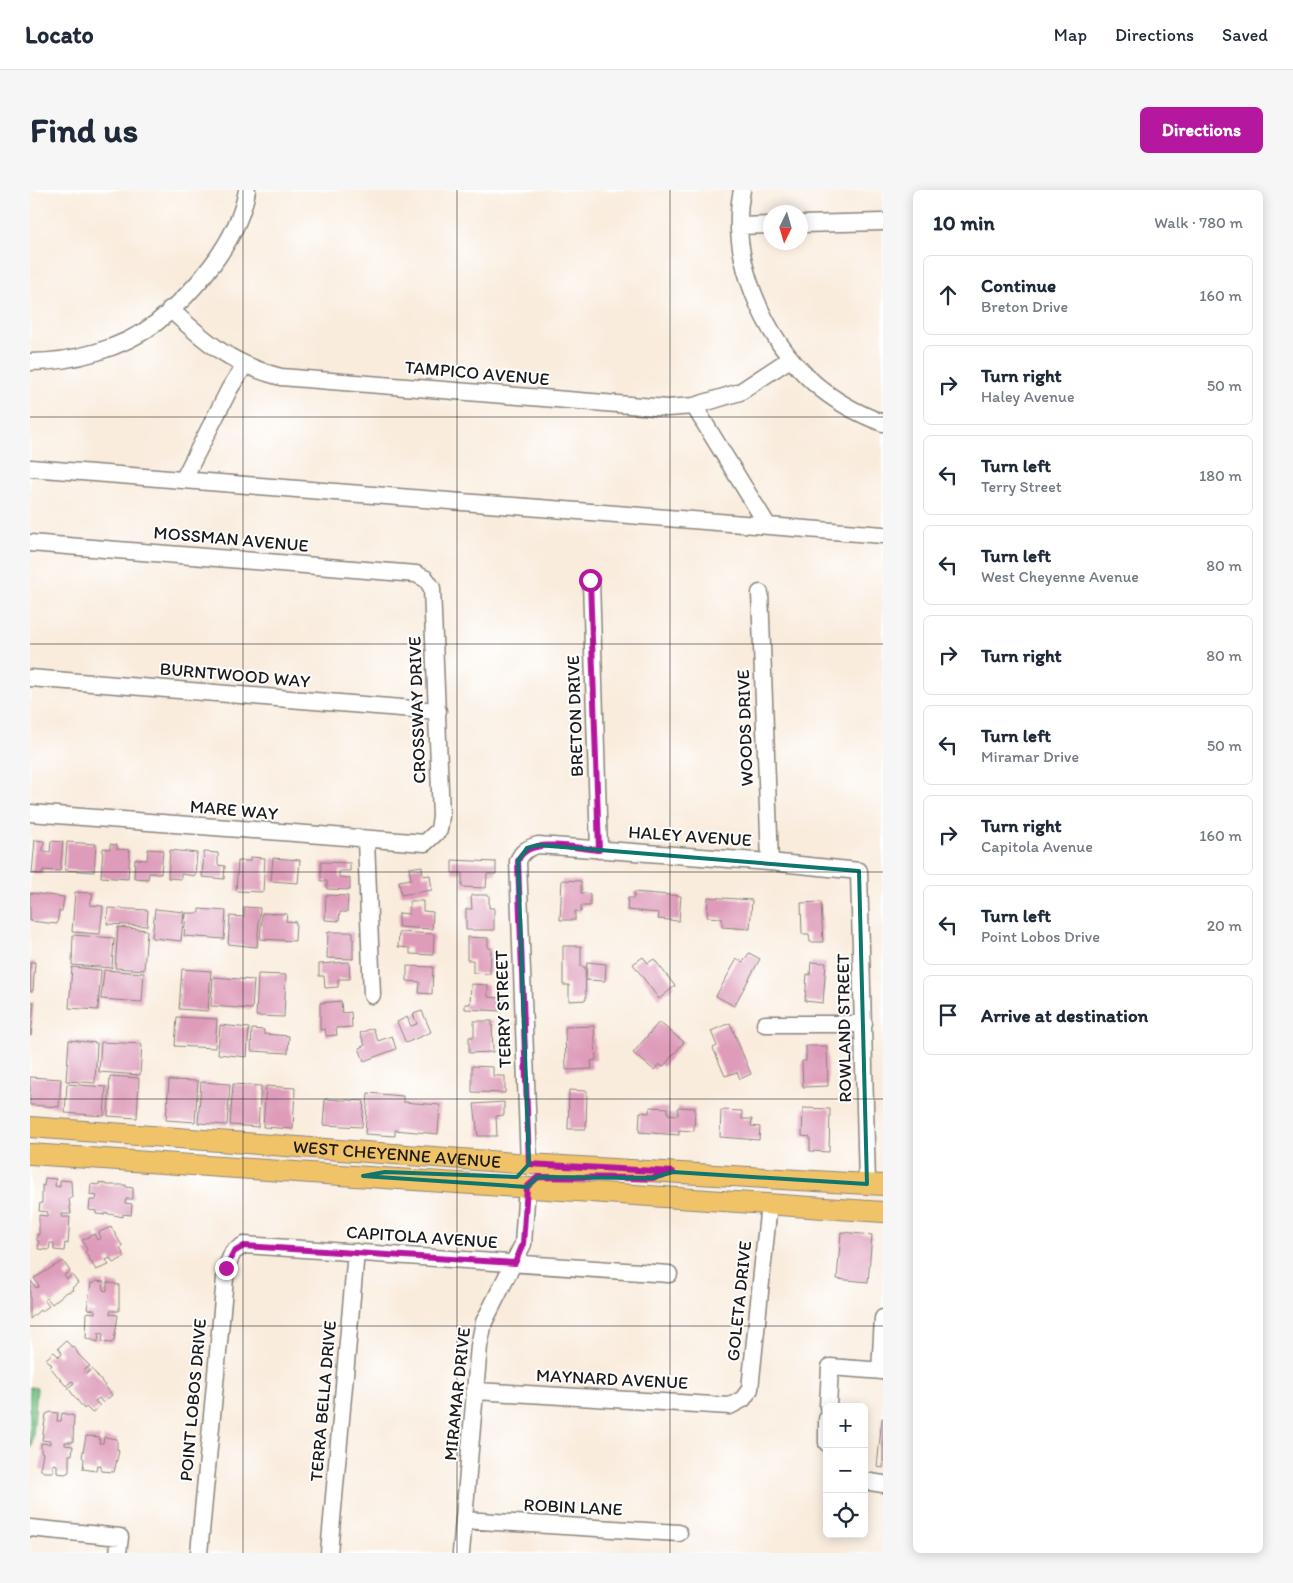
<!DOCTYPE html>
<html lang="en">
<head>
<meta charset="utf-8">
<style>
  :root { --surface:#fff; --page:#f6f6f7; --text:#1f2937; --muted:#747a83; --line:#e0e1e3; --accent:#b5179e }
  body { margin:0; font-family:Itim,sans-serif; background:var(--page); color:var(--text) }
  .controls { position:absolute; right:15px; bottom:15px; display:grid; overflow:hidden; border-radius:8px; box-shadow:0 2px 12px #0003 }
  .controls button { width:45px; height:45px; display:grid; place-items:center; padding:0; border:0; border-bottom:1px solid var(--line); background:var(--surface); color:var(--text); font:25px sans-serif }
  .compass { position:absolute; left:733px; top:15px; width:45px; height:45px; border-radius:50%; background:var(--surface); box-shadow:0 2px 12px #0003; rotate:185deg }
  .stop { position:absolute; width:15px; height:15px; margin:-11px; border:4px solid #b5179e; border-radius:50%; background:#fff }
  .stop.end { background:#b5179e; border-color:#fff; box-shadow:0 1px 5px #0008 }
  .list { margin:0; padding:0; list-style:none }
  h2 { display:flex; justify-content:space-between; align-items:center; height:65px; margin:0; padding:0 20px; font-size:21px }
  h2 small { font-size:16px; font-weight:400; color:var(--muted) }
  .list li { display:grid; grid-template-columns:32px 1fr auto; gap:15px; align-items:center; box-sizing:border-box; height:80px; margin:0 10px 10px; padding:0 10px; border:1px solid var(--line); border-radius:8px }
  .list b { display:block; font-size:19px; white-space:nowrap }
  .list p { margin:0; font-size:16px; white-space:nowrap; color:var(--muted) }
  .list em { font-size:16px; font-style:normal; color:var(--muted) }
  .icon { flex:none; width:28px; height:28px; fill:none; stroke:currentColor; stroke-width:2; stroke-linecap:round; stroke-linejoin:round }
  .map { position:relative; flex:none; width:853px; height:1363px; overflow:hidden; border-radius:8px }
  header { display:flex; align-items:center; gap:30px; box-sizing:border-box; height:70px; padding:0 25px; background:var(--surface); border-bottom:1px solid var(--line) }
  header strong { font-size:24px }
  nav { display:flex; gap:28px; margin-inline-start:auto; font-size:18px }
  .intro { display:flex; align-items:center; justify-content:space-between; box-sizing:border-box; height:120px; padding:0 30px }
  h1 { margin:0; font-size:35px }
  .button { padding:12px 22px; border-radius:8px; background:var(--accent); color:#fff; font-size:18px; font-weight:700 }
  main { display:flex; gap:30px; padding:0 30px }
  aside { flex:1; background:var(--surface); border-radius:8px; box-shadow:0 2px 12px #0003 }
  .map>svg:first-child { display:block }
  .green { fill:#79cb8d; stroke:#4a7454 }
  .building { fill:#de9cba }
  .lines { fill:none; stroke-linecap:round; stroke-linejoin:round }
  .minor-casing { stroke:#8a847c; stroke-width:19 }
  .major-casing { stroke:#8a847c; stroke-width:22 }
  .minor { stroke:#fff; stroke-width:16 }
  .major { stroke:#f1c369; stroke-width:20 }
  .route { stroke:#b5179e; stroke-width:6 }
  .marked { fill:none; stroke:#0f766e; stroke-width:4; stroke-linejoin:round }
  .grid { fill:none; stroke:#1c1c1c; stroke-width:1; stroke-opacity:0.55 }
  .labels { text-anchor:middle; stroke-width:4; stroke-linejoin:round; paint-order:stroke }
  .street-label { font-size:18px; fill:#1c1c1c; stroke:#fff }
</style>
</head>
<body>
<header>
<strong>Locato</strong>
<nav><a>Map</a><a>Directions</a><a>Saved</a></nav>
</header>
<div class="intro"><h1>Find us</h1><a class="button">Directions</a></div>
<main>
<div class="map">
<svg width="853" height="1363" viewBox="0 0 853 1363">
  <rect width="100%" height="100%" fill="#fff"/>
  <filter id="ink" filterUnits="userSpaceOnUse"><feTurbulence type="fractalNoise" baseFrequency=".02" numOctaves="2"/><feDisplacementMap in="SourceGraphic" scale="10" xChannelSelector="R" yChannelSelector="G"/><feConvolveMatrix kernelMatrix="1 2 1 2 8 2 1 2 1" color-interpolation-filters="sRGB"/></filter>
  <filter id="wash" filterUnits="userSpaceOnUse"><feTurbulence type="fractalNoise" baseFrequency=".0096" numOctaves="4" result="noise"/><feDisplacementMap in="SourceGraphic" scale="20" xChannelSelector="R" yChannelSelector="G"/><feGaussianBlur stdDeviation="1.12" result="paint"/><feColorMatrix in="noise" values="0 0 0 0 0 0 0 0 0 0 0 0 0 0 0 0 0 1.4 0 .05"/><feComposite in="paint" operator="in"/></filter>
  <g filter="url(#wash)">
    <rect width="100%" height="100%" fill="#f9ecdd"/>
    <path class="green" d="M 0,1197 L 7,1198 L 2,1257 L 0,1257 Z"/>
    <g id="blocks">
      <path class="building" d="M 5,650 L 14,651 L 13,661 L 20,662 L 21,651 L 33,652 L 30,681 L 13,680 L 13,684 L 2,683 Z
        M 37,652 L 66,654 L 64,682 L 35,680 Z
        M 80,654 L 87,655 L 87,659 L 100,660 L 98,689 L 71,687 L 73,658 L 80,659 Z
        M 118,659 L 133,660 L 131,684 L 119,683 L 118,689 L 104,688 L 105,669 L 117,670 Z
        M 140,660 L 167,663 L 165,686 L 151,684 L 151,689 L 138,688 Z
        M 174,662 L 188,663 L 188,675 L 195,676 L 194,689 L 172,687 Z
        M 220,667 L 235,668 L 233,702 L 206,701 L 208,671 L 220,671 Z
        M 243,668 L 270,670 L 268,693 L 241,691 Z
        M 422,670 L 466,672 L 466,684 L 457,684 L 456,698 L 432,697 L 432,683 L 422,683 Z
        M 291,672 L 320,673 L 320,681 L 309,681 L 309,687 L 320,688 L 320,700 L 297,699 L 297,691 L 291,691 Z
        M 392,676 L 393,686 L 400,685 L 402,700 L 371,705 L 369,691 L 381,689 L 379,678 Z
        M 532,690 L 551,691 L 551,703 L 560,704 L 560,716 L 551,716 L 551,722 L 545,721 L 545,730 L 530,730 Z
        M 45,702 L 63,703 L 60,715 L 73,716 L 70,744 L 42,742 Z
        M 604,702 L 651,706 L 649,731 L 628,729 L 629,723 L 597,720 L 598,708 L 604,708 Z
        M 0,703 L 34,707 L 32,721 L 29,721 L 27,734 L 0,731 Z
        M 296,705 L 318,706 L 317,722 L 310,722 L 309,731 L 295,730 Z
        M 441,705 L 459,705 L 459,718 L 464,718 L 464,740 L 436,740 L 436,719 L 442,719 Z
        M 678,707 L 722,710 L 720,739 L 692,737 L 692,728 L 677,727 Z
        M 380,711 L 393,711 L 393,721 L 403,722 L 402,739 L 368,737 L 369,723 L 379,724 Z
        M 791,712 L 793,752 L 780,752 L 779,744 L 772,744 L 771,713 Z
        M 214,717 L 230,718 L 227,757 L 198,754 L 200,726 L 214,727 Z
        M 78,718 L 118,720 L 117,736 L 77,734 Z
        M 125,719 L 154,722 L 151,751 L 122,748 Z
        M 169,719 L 196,721 L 194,749 L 154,746 L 156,723 L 169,723 Z
        M 232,723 L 257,724 L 256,731 L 266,732 L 265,751 L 230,749 Z
        M 88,737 L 117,740 L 114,780 L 85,778 Z
        M 298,742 L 323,742 L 323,769 L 297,768 Z
        M 369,742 L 404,744 L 403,765 L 380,764 L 380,758 L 368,757 Z
        M 43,745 L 84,748 L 82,778 L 42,775 Z
        M 437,747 L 458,748 L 458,758 L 461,758 L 460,784 L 443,783 L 443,770 L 437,770 Z
        M 533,756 L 551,756 L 551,777 L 555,777 L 556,810 L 539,811 L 539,795 L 533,795 Z
        M 719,763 L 730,769 L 704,816 L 686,806 L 707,769 L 713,772 Z
        M 613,767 L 618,773 L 624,769 L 645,796 L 629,809 L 603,774 Z
        M 0,772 L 5,772 L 3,801 L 0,801 Z
        M 319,772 L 320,789 L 308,789 L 308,797 L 295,798 L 294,786 L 289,786 L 289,774 Z
        M 557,772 L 576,774 L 575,791 L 556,790 Z
        M 781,772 L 796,773 L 793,813 L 775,811 L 777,784 L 780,785 Z
        M 377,776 L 403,777 L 402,804 L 389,803 L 390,792 L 377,791 Z
        M 42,777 L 71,780 L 68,820 L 39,818 Z
        M 152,779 L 181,781 L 178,821 L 149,819 Z
        M 74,780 L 114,783 L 112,812 L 71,809 Z
        M 228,784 L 256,785 L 254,827 L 226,826 Z
        M 183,787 L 224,790 L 222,819 L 181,816 Z
        M 441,794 L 458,795 L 458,807 L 471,808 L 471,821 L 435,819 L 435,814 L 440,814 Z
        M 311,811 L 312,823 L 321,822 L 322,837 L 306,838 L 307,845 L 296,846 L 295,839 L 290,840 L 290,813 Z
        M 0,812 L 4,812 L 1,846 L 0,845 Z
        M 392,821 L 401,842 L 376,853 L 367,832 L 377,827 L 381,836 L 387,834 L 383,824 Z
        M 147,827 L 187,829 L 185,858 L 145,856 Z
        M 444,831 L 462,831 L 463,862 L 439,863 L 439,847 L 444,847 Z
        M 629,832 L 654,852 L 633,877 L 629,874 L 624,880 L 603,863 Z
        M 700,833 L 721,884 L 710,889 L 707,882 L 695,886 L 683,858 L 687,856 L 681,841 Z
        M 190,835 L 219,838 L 217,867 L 188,864 Z
        M 564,836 L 566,870 L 561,871 L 562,879 L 536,880 L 535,837 Z
        M 343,838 L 348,851 L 362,846 L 366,859 L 334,871 L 329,858 L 335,855 L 330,843 Z
        M 222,839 L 234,840 L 234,844 L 259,846 L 258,863 L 221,861 Z
        M 39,850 L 67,853 L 65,893 L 36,891 Z
        M 71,852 L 112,854 L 110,885 L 69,882 Z
        M 776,856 L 797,856 L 798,896 L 773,897 L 772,871 L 776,871 Z
        M 442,876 L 463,877 L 463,886 L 475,886 L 475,903 L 442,902 Z
        M 80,886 L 109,888 L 107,928 L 78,926 Z
        M 0,887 L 31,889 L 29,917 L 0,915 Z
        M 139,890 L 168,891 L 165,932 L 136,930 Z
        M 171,892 L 200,894 L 197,935 L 168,933 Z
        M 37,894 L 76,897 L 74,926 L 35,923 Z
        M 203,894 L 231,896 L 228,937 L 200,935 Z
        M 236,896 L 265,898 L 263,939 L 233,937 Z
        M 539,900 L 557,901 L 556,939 L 538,939 Z
        M 338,903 L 373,906 L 373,912 L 410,915 L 408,944 L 365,940 L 365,946 L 335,944 Z
        M 295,909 L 334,911 L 332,937 L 293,935 Z
        M 474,912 L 474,925 L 466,926 L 467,946 L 448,946 L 444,914 Z
        M 620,917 L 638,918 L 638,924 L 648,925 L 648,917 L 665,918 L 664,941 L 649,940 L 649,945 L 609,942 L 610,922 L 619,923 Z
        M 773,918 L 800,919 L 799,962 L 780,961 L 780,947 L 772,946 Z
        M 691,920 L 712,921 L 712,929 L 722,929 L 721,936 L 730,937 L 729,950 L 690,947 Z
        M 15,988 L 26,989 L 25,996 L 30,997 L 30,990 L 41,991 L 42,1008 L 39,1009 L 41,1024 L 32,1024 L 32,1027 L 40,1027 L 38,1054 L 35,1053 L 34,1061 L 24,1060 L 24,1053 L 20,1053 L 19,1060 L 8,1059 L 9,1051 L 7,1051 L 7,1044 L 9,1045 L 9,1025 L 17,1026 L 18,1022 L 9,1021 L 10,1013 L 12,1013 L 12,995 L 14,996 Z
        M 69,992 L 78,995 L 96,995 L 96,997 L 103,998 L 103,1009 L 96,1009 L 95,1013 L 102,1014 L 101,1025 L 93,1024 L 93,1027 L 75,1023 L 75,1025 L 66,1024 L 66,1021 L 59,1020 L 60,1010 L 66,1010 L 67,1006 L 60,1005 L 61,994 L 69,995 Z
        M 81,1037 L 93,1057 L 90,1058 L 95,1067 L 83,1073 L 80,1068 L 76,1070 L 79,1075 L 66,1080 L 55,1062 L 57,1060 L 52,1050 L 64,1044 L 67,1050 L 71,1048 L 69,1042 Z
        M 811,1042 L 842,1045 L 838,1092 L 807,1089 Z
        M 33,1071 L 40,1081 L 34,1085 L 37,1089 L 42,1085 L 48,1093 L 42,1098 L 43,1100 L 35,1103 L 22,1114 L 17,1108 L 14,1110 L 19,1116 L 11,1122 L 10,1120 L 0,1129 L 0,1090 L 6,1098 L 9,1096 L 4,1088 Z
        M 65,1091 L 74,1092 L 73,1100 L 77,1101 L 77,1092 L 89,1095 L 89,1121 L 80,1121 L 80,1124 L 88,1125 L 84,1151 L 81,1153 L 72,1152 L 73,1144 L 69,1143 L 68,1152 L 56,1148 L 57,1122 L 65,1123 L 65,1120 L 57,1119 L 61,1093 L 65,1093 Z
        M 36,1151 L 42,1157 L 44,1156 L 48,1164 L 60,1176 L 53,1181 L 56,1184 L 62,1179 L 82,1205 L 73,1213 L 69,1208 L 65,1211 L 70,1216 L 62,1223 L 56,1217 L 54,1219 L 38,1198 L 44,1193 L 42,1191 L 36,1196 L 20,1177 L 22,1175 L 16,1169 L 24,1162 L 29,1167 L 32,1164 L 28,1158 Z
        M 21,1222 L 28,1223 L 27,1231 L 31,1231 L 32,1223 L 44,1226 L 43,1252 L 35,1252 L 35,1255 L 43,1256 L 42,1265 L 39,1265 L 39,1282 L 35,1284 L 27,1283 L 27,1275 L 23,1274 L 23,1282 L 14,1282 L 10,1279 L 13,1263 L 11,1262 L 11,1253 L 20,1254 L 20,1251 L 12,1250 L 16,1224 Z
        M 852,1228 L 853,1228 L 853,1278 L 847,1277 Z
        M 56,1246 L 70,1247 L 69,1253 L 73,1253 L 74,1247 L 87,1249 L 87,1259 L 89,1261 L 84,1282 L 71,1281 L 71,1276 L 67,1275 L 66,1281 L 53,1279 L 54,1269 L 52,1267 Z"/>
    </g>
  </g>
  <g filter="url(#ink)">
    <use href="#blocks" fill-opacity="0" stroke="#8a847c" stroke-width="1"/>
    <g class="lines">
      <defs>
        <path id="minor" d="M 712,0 C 698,66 734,149 784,193 C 803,210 829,224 853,233
          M 771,34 L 853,32
          M 710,36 L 741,35
          M 140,119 C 177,153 201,174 251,187 L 637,218 L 664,216 L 710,202 L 760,169
          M 0,172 C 42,172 92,159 126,133 C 165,102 209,50 217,0
          M 664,216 L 738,336
          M 0,278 L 853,345
          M 153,290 L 200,198 L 215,175
          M 0,353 L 386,384 L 396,389 L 402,398 L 411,626 L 409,640 L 395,653 L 0,623
          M 561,390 L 569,660
          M 730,403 L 740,672
          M 0,488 L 408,521
          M 336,650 L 342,805
          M 735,834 L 834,834
          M 499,974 L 488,671 C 492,661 498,658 508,655 L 740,672 L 829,681 L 837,994
          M 850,1181 L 853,1128
          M 446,1201 L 700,1216 L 713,1209 L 720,1199 L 739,1014
          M 798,1217 L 800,1177 L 853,1181
          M 797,1229 L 797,1253
          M 834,1291 L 853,1294
          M 434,1330 L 649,1343
          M 0,1338 L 90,1347 L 88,1363
          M 169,1363 L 196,1078 L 203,1062 L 214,1055 L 639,1084
          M 299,1363 L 326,1062
          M 431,1363 L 449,1156 L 454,1132 L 493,1054 L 497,997"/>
        <g id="major">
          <path id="s1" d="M 0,937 L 499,974 L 853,995"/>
          <path d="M 0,964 L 853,1022"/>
        </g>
      </defs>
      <use href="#minor" class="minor-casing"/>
      <use href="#major" class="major-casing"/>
      <use href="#minor" class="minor"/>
      <use href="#major" class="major"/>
    </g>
  </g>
  <g class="lines" filter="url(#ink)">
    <path class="route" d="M 196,1078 L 204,1062 L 214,1056 L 485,1073 L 493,1054 L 497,997 L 508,987 L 622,988 L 643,982 L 499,974 L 488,671 C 497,646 547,658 569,660 L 560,390"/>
  </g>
  <path class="marked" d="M 508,655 L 829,681 L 837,994 L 643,982 L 622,988 L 508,987 L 497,997 L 333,986 L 355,982 L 487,987 L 499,974 L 488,671 L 497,658 Z"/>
  <path class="grid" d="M 213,0 L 213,1363M 427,0 L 427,1363M 640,0 L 640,1363M 0,227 L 853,227M 0,454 L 853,454M 0,682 L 853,682M 0,909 L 853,909M 0,1136 L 853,1136"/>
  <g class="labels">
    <g class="street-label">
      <text transform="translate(447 183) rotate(5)" y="6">TAMPICO AVENUE</text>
      <text transform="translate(201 349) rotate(5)" y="6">MOSSMAN AVENUE</text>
      <text transform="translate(205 485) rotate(5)" y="6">BURNTWOOD WAY</text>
      <text transform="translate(387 520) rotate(-92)" y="6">CROSSWAY DRIVE</text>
      <text transform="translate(545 526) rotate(-92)" y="6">BRETON DRIVE</text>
      <text transform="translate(715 538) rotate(-92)" y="6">WOODS DRIVE</text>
      <text transform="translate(204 620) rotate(5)" y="6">MARE WAY</text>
      <text transform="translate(660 646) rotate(4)" y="6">HALEY AVENUE</text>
      <text transform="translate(473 819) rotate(-92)" y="6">TERRY STREET</text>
      <text transform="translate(814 838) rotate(-91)" y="6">ROWLAND STREET</text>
      <text dy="6" stroke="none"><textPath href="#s1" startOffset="368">WEST CHEYENNE AVENUE</textPath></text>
      <text transform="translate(392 1047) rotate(4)" y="6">CAPITOLA AVENUE</text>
      <text transform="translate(709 1111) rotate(-84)" y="6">GOLETA DRIVE</text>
      <text transform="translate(582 1189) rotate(3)" y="6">MAYNARD AVENUE</text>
      <text transform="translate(427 1204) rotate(-84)" y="6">MIRAMAR DRIVE</text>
      <text transform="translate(163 1210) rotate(-85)" y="6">POINT LOBOS DRIVE</text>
      <text transform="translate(293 1211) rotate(-85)" y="6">TERRA BELLA DRIVE</text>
      <text transform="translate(543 1317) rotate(3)" y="6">ROBIN LANE</text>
    </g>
  </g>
</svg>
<div class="controls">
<button>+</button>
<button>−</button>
<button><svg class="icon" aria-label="locate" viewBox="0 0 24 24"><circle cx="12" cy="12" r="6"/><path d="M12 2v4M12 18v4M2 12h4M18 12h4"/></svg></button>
</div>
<svg class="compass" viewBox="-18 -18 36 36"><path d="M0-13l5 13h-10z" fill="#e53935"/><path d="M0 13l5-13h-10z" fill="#747a83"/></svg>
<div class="stop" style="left:560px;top:390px"></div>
<div class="stop end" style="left:196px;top:1078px"></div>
</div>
<aside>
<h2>10 min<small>Walk · 780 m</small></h2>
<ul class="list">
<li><svg class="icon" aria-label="ahead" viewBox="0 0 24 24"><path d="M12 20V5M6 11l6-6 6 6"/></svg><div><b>Continue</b><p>Breton Drive</p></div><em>160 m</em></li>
<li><svg class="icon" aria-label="right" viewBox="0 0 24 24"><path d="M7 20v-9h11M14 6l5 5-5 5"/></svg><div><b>Turn right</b><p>Haley Avenue</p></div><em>50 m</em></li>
<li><svg class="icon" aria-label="left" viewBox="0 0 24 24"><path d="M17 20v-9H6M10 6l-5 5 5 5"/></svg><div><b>Turn left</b><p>Terry Street</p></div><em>180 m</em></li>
<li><svg class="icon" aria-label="left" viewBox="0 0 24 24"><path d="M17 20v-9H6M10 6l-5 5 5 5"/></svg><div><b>Turn left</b><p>West Cheyenne Avenue</p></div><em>80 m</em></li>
<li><svg class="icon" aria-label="right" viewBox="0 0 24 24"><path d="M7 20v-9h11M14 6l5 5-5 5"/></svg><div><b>Turn right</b></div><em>80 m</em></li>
<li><svg class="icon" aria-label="left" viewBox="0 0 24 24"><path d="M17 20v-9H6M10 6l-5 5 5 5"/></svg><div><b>Turn left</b><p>Miramar Drive</p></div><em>50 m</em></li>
<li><svg class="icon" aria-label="right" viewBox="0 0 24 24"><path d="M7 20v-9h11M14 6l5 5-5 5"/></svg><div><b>Turn right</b><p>Capitola Avenue</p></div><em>160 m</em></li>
<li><svg class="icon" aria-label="left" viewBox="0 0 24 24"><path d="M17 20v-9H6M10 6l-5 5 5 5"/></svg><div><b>Turn left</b><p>Point Lobos Drive</p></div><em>20 m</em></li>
<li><svg class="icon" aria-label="arrive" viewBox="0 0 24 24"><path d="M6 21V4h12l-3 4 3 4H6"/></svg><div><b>Arrive at destination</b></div></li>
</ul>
</aside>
</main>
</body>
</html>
